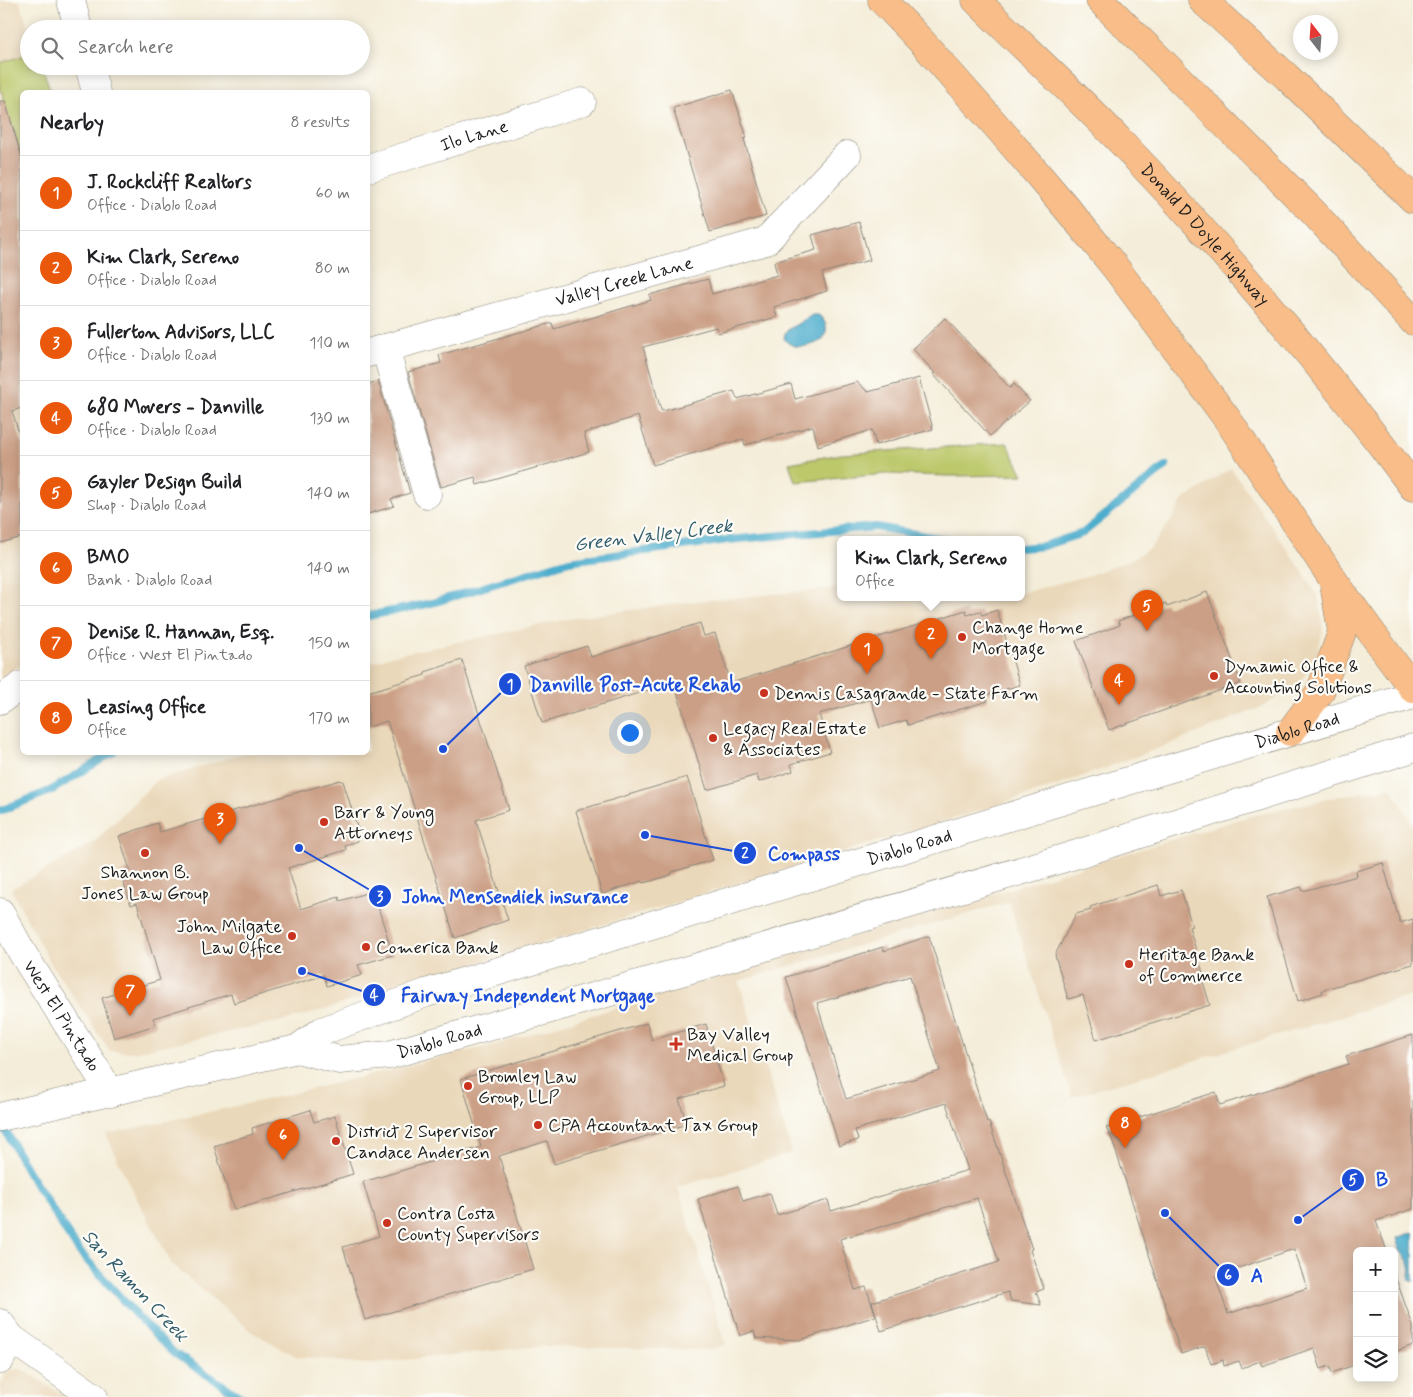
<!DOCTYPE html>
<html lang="en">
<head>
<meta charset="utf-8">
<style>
  :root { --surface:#fff; --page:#f2f2f2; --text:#202124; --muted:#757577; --line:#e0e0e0; --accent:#ea580c }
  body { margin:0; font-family:Mynerve,sans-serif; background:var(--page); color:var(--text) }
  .controls { position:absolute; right:15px; bottom:15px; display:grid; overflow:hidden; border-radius:8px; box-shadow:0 2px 12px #0003 }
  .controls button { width:45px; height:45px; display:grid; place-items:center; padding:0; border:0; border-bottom:1px solid var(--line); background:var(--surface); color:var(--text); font:25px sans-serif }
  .compass { position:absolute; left:1293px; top:15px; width:45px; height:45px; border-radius:50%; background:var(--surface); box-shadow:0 2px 12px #0003; rotate:343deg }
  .you { position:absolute; left:629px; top:732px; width:18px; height:18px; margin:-12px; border:4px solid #fff; border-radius:50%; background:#1a73e8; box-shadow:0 0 0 8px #1a73e833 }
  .badge { display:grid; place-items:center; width:32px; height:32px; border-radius:50%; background:var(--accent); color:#fff; font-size:16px; font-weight:700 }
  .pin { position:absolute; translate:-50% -41px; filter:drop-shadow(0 1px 2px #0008) }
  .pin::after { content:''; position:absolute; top:26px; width:18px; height:15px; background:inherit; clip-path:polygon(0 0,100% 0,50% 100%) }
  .popup { position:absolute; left:837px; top:536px; width:188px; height:65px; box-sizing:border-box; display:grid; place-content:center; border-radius:8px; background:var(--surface); filter:drop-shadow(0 1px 4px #0005); font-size:16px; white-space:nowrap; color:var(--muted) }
  .popup b { font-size:19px; color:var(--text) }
  .popup::after { content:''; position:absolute; left:50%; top:100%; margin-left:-10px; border:10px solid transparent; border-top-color:var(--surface) }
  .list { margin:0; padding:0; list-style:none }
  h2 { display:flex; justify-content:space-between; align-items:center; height:65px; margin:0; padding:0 20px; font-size:21px }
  h2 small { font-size:16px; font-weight:400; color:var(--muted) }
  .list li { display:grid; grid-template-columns:32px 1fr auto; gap:15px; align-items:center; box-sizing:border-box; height:75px; padding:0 20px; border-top:1px solid var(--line) }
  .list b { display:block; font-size:19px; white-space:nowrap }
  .list p { margin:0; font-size:16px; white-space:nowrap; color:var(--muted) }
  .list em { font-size:16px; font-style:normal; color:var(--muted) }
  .icon { flex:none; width:28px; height:28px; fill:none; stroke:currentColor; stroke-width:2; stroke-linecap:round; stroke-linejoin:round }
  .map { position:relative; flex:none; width:1413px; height:1397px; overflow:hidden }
  .search { position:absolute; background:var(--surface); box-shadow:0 2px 12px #0003; left:20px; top:20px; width:350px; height:55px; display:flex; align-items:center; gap:12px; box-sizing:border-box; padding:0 18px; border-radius:28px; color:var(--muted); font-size:19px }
  .panel { position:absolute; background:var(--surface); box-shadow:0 2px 12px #0003; left:20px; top:90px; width:350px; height:665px; border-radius:8px }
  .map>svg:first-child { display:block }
  .built { fill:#ead8ba }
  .green { fill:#bcc86a; stroke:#6c7243 }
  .water { fill:#4eadcd; stroke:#356474 }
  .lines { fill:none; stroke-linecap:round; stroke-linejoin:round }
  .stream { stroke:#4eadcd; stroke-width:8 }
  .building { fill:#cb9f85; fill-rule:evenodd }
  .minor-casing { stroke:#88847a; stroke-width:29 }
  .highway-casing { stroke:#88847a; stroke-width:29 }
  .minor { stroke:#fff; stroke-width:28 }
  .highway { stroke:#f8bd88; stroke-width:28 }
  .poi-dot { fill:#c8321e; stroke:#fdfcf7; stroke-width:2 }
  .labels { text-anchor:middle; stroke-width:4.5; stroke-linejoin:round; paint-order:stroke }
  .street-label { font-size:18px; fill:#1c1c1c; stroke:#fdfcf7 }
  .poi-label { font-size:18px; fill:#1c1c1c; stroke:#fdfcf7; text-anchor:start }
  .water-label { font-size:19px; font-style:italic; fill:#325d6c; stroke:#fdfcf7 }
  .leader { fill:none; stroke:#1d4ed8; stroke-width:2 }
  .callout-dot { fill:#1d4ed8; stroke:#fdfcf7; stroke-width:2 }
  .mark-label { font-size:15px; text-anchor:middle; font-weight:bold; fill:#fff }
  .callout-label { font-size:19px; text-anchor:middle; font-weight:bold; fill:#1d4ed8; stroke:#fdfcf7; stroke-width:4.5; stroke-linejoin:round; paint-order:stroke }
</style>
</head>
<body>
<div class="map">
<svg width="1413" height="1397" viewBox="0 0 1413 1397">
  <rect width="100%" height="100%" fill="#fdfcf7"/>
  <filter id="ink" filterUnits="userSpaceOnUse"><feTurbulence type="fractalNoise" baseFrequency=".02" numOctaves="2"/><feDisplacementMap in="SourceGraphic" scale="10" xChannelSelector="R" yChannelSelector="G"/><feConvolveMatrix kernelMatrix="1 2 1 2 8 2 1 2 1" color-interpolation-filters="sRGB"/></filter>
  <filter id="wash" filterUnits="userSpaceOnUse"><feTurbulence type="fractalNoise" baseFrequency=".0096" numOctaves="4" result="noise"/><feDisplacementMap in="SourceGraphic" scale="20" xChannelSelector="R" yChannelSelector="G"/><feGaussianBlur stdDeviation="1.12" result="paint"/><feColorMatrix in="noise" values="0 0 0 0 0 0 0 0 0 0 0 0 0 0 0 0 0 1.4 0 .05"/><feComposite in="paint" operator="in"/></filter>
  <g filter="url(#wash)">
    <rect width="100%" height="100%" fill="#f4edd9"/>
    <path class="built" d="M 0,0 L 19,0 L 29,29 L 29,66 L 42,66 L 51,92 L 22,92 L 22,665 L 0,677 Z
      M 1231,468 L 1305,575 L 1319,599 L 1323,628 L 1316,660 L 1299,683 L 1264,706 L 1173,743 L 1056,786 L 991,807 L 292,1019 L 133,1052 L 110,1051 L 50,962 L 11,889 L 93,843 L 157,780 L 245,753 L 368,752 L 368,664 L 391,656 L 568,619 L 688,602 L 839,588 L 841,588 L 841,598 L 1021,598 L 1021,593 L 1090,575 L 1132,559 L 1150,548 L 1171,521 L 1182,501 Z
      M 1391,788 L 1413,825 L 1413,995 L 1072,1097 L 1009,902 L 739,981 L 792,1153 L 678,1187 L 726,1345 L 708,1350 L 542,1346 L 364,1364 L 296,1356 L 252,1332 L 172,1264 L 126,1178 L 106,1134 L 283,1096 L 497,1044 L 1247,817 L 1345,795 Z
      M 21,1369 L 42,1381 L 66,1397 L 0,1397 L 0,1385 L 8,1371 Z"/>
    <path class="green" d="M 29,54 L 29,66 L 42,66 L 51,92 L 22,92 L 22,158 L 2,92 L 0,92 L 0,63 Z
      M 1007,443 L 1023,475 L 949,476 L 887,474 L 795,482 L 789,463 L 842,454 Z"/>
    <path class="water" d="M 812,315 L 819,315 C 827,323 829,330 822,340 C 811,347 791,351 784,338 L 785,333 L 789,329 Z
      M 1413,1232 L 1413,1282 L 1409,1279 C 1413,1263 1408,1262 1400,1250 C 1399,1247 1398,1241 1397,1238 Z"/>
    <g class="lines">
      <path class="stream" d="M 1021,548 L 1043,546 L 1083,533 L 1166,466
        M 368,616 L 432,603 L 569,561 L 728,540 L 876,527 L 948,540
        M 0,811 L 52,790 L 113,752
        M 1,1122 L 28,1172 L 78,1250 L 137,1316 L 174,1353 L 241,1397"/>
    </g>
    <g id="blocks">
      <path class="building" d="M 732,90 L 747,138 L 744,139 L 766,216 L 710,232 L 673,108 Z
        M 0,101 L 5,101 L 22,158 L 22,408 L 12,411 L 22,443 L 22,537 L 0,543 Z
        M 859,222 L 870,260 L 822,273 L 827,291 L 774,307 L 777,317 L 718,333 L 716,327 L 643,347 L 661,410 L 663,411 L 734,391 L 737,399 L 791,384 L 795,399 L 857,382 L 868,392 L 919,378 L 933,429 L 876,445 L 872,430 L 818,446 L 813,426 L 745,445 L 743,439 L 653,465 L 638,416 L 584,433 L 589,452 L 477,485 L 475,477 L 441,487 L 408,372 L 441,363 L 439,355 L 552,323 L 554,329 L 651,300 L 649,295 L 708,279 L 712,294 L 777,275 L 774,262 L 816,250 L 812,235 Z
        M 945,318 L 1010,388 L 1014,384 L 1030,401 L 990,436 L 933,374 L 935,373 L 913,349 Z
        M 378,381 L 410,493 L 391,499 L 394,506 L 368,514 L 368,384 Z
        M 1207,592 L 1241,683 L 1109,730 L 1076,641 L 1120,625 L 1118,621 L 1166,603 L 1167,607 Z
        M 966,610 L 967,615 L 980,611 L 982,615 L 997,610 L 1020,685 L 986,695 L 988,701 L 908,725 L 906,720 L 880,728 L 871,699 L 819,714 L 830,752 L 791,764 L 793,771 L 759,782 L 757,775 L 707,790 L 674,682 L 542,723 L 524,666 L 587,646 L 591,657 L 700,623 L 704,636 L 715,633 L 731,683 Z
        M 462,660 L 509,810 L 476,820 L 508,920 L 455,938 L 387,721 L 368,727 L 368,692 L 425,675 L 425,672 Z
        M 687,777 L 713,860 L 672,872 L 671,875 L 644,883 L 642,881 L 602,894 L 576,811 Z
        M 340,780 L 341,781 L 343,781 L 358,830 L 355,831 L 358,841 L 345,845 L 346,850 L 288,868 L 301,909 L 339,897 L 340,901 L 373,891 L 393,955 L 358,965 L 362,975 L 327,986 L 324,975 L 234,1003 L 231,994 L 153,1018 L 156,1025 L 114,1038 L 102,998 L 160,980 L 137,903 L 131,905 L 120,873 L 130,870 L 119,836 L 157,823 L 160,832 Z
        M 1383,863 L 1400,923 L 1413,919 L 1413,964 L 1322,990 L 1323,993 L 1298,1001 L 1267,897 L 1301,887 L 1303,891 L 1357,876 L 1356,871 Z
        M 1158,885 L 1161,896 L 1181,890 L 1192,926 L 1189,927 L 1203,973 L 1201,975 L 1210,1005 L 1096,1040 L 1083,995 L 1068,999 L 1055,955 L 1076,914 L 1091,910 L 1090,907 Z
        M 929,936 L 987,1122 L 989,1122 L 1032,1249 L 1030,1250 L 1044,1289 L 1036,1292 L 1041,1305 L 1011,1301 L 1008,1292 L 881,1331 L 872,1302 L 999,1262 L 977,1198 L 840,1239 L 855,1290 L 866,1287 L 876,1316 L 800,1340 L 756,1338 L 754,1331 L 740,1336 L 698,1199 L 738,1186 L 743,1201 L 770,1193 L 777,1215 L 828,1200 L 831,1211 L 968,1170 L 946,1103 L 855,1130 L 858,1140 L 839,1146 L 786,977 L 883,947 L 884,951 ZM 910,976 L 940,1071 L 846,1099 L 817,1003 Z
        M 647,1023 L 652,1040 L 706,1024 L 724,1086 L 679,1099 L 687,1124 L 554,1164 L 547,1141 L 499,1156 L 533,1269 L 365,1320 L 343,1247 L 379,1236 L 363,1182 L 481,1147 L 461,1079 Z
        M 1413,1035 L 1413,1209 L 1376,1221 L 1387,1251 L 1357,1251 L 1357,1364 L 1332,1373 L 1330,1366 L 1321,1369 L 1314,1348 L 1262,1366 L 1260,1361 L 1242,1368 L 1239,1361 L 1224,1366 L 1223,1360 L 1211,1364 L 1205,1346 L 1181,1354 L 1112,1139 L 1106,1128 L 1216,1092 L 1220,1105 L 1349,1064 L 1346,1056 ZM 1294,1249 L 1307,1288 L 1228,1314 L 1215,1276 Z
        M 310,1110 L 314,1122 L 335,1116 L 353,1174 L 234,1210 L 214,1146 L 253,1134 L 252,1128 Z
        M 1394,1273 L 1413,1326 L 1413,1345 L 1394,1352 Z"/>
    </g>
  </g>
  <g filter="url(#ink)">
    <use href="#blocks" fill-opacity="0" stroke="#88847a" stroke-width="1"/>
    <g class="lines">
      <defs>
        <g id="minor">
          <path d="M 71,0 L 78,29"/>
          <path d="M 89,66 L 96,92"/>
          <path id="s1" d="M 368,168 L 582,102"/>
          <path d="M 385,348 L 427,494"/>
          <path id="s2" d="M 368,353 L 766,241 L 847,155"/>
          <path d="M 0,700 L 22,685"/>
          <path id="s3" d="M 0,912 L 23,954 L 111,1093"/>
          <path id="s4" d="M 297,1049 L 339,1060 L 389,1055 L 698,967 L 1071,856 L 1413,748"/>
          <path id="s5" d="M 0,1117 L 297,1049 L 322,1031 L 426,993 L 1413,695"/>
          <path d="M 0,1323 L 11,1338 L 94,1397"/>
          <path d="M 0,1360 L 11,1338"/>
        </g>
        <g id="highway">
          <path d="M 882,0 L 923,43 L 1000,130 L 1064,205 L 1115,267 L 1228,420 L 1334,581 L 1413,689"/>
          <path id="s6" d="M 976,0 C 1024,48 1075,94 1122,143 C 1225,251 1324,367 1413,487"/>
          <path d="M 1100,0 L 1313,212 L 1413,321"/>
          <path d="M 1202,0 L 1287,77 L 1413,199"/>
          <path d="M 1290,732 L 1320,692 L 1342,632 L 1334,585"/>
        </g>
      </defs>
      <use href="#minor" class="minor-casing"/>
      <use href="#highway" class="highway-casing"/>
      <use href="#minor" class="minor"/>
      <use href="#highway" class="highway"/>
    </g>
  </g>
  <g class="poi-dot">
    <circle cx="962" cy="637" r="5"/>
    <circle cx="1214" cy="676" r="5"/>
    <circle cx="764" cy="693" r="5"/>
    <circle cx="713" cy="738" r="5"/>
    <circle cx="324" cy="822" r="5"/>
    <circle cx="145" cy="853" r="5"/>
    <circle cx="292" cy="936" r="5"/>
    <circle cx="366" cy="947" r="5"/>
    <circle cx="1129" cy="964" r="5"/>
    <path d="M673.5 1036.5h5v5h5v5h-5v5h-5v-5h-5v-5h5z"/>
    <circle cx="468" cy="1086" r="5"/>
    <circle cx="538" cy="1125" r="5"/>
    <circle cx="336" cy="1141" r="5"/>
    <circle cx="387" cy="1223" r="5"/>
  </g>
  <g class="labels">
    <g class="street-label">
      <text dy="6" stroke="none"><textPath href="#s1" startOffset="111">Ilo Lane</textPath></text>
      <text dy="6" stroke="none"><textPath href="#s6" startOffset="328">Donald D Doyle Highway</textPath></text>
      <text dy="6" stroke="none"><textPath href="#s2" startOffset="266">Valley Creek Lane</textPath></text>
      <text dy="6" stroke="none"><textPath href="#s5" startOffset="1356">Diablo Road</textPath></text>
      <text dy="6" stroke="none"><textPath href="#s5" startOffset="951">Diablo Road</textPath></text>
      <text dy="6" stroke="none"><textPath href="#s3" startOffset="121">West El Pintado</textPath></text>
      <text dy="6" stroke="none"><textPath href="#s4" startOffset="146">Diablo Road</textPath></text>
    </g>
    <g class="poi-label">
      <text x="972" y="633">Change Home<tspan x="972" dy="21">Mortgage</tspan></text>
      <text x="1224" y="672">Dynamic Office &amp;<tspan x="1224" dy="21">Accounting Solutions</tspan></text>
      <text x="774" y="699">Dennis Casagrande - State Farm</text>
      <text x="723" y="734">Legacy Real Estate<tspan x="723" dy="21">&amp; Associates</tspan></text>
      <text x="334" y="818">Barr &amp; Young<tspan x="334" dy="21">Attorneys</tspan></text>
      <text x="145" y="878" text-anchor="middle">Shannon B.<tspan x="145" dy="21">Jones Law Group</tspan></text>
      <text x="282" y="932" text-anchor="end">John Milgate<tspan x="282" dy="21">Law Office</tspan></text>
      <text x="376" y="953">Comerica Bank</text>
      <text x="1139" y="960">Heritage Bank<tspan x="1139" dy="21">of Commerce</tspan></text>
      <text x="687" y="1040">Bay Valley<tspan x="687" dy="21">Medical Group</tspan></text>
      <text x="478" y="1082">Bromley Law<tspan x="478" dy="21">Group, LLP</tspan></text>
      <text x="548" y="1131">CPA Accountant Tax Group</text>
      <text x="346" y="1137">District 2 Supervisor<tspan x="346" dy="21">Candace Andersen</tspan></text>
      <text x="397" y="1219">Contra Costa<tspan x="397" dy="21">County Supervisors</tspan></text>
    </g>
    <g class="water-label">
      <text transform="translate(653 534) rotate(-7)" y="7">Green Valley Creek</text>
      <text transform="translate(136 1285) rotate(47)" y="7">San Ramon Creek</text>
    </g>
  </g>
  <path class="leader" d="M443 749L510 684M645 835L745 853M299 848L380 896M302 971L374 995M1298 1220L1353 1180M1165 1213L1228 1275"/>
  <g class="callout-dot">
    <circle cx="443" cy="749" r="5"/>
    <circle cx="645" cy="835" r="5"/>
    <circle cx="299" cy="848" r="5"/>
    <circle cx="302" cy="971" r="5"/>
    <circle cx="1298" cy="1220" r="5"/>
    <circle cx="1165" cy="1213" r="5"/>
    <circle cx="510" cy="684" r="12"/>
    <circle cx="745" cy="853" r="12"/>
    <circle cx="380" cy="896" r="12"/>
    <circle cx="374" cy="995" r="12"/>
    <circle cx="1353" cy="1180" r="12"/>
    <circle cx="1228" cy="1275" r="12"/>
  </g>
  <g class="mark-label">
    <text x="510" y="690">1</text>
    <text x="745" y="858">2</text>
    <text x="380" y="902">3</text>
    <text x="374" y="1000">4</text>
    <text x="1353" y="1185">5</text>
    <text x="1228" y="1280">6</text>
  </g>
  <g class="callout-label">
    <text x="635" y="691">Danville Post-Acute Rehab</text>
    <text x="804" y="860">Compass</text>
    <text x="515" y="903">John Mensendiek insurance</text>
    <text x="528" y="1002">Fairway Independent Mortgage</text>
    <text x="1382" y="1186">B</text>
    <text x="1257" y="1282">A</text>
  </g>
</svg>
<div class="controls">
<button>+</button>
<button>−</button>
<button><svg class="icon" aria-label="layers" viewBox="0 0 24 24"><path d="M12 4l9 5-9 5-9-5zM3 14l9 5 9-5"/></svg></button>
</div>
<svg class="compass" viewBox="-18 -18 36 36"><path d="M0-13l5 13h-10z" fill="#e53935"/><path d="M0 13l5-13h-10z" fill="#757577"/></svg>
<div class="you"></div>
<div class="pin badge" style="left:867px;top:674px">1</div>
<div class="pin badge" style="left:931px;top:659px">2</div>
<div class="popup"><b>Kim Clark, Sereno</b>Office</div>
<div class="pin badge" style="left:220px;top:844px">3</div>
<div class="pin badge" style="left:1119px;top:705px">4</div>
<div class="pin badge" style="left:1147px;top:631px">5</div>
<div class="pin badge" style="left:283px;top:1160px">6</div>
<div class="pin badge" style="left:130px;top:1016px">7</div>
<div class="pin badge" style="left:1125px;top:1148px">8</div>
<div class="search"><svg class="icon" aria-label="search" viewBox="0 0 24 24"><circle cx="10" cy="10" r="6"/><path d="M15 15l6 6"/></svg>Search here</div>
<section class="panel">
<h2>Nearby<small>8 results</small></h2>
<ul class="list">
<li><span class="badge">1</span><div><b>J. Rockcliff Realtors</b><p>Office · Diablo Road</p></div><em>60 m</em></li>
<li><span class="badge">2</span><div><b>Kim Clark, Sereno</b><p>Office · Diablo Road</p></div><em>80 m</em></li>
<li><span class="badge">3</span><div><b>Fullerton Advisors, LLC</b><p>Office · Diablo Road</p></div><em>110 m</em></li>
<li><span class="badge">4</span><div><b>680 Movers - Danville</b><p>Office · Diablo Road</p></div><em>130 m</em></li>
<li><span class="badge">5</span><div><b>Gayler Design Build</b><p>Shop · Diablo Road</p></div><em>140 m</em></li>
<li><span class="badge">6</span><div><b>BMO</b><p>Bank · Diablo Road</p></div><em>140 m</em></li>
<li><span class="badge">7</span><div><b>Denise R. Hannan, Esq.</b><p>Office · West El Pintado</p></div><em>150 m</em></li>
<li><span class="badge">8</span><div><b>Leasing Office</b><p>Office</p></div><em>170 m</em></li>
</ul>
</section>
</div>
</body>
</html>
